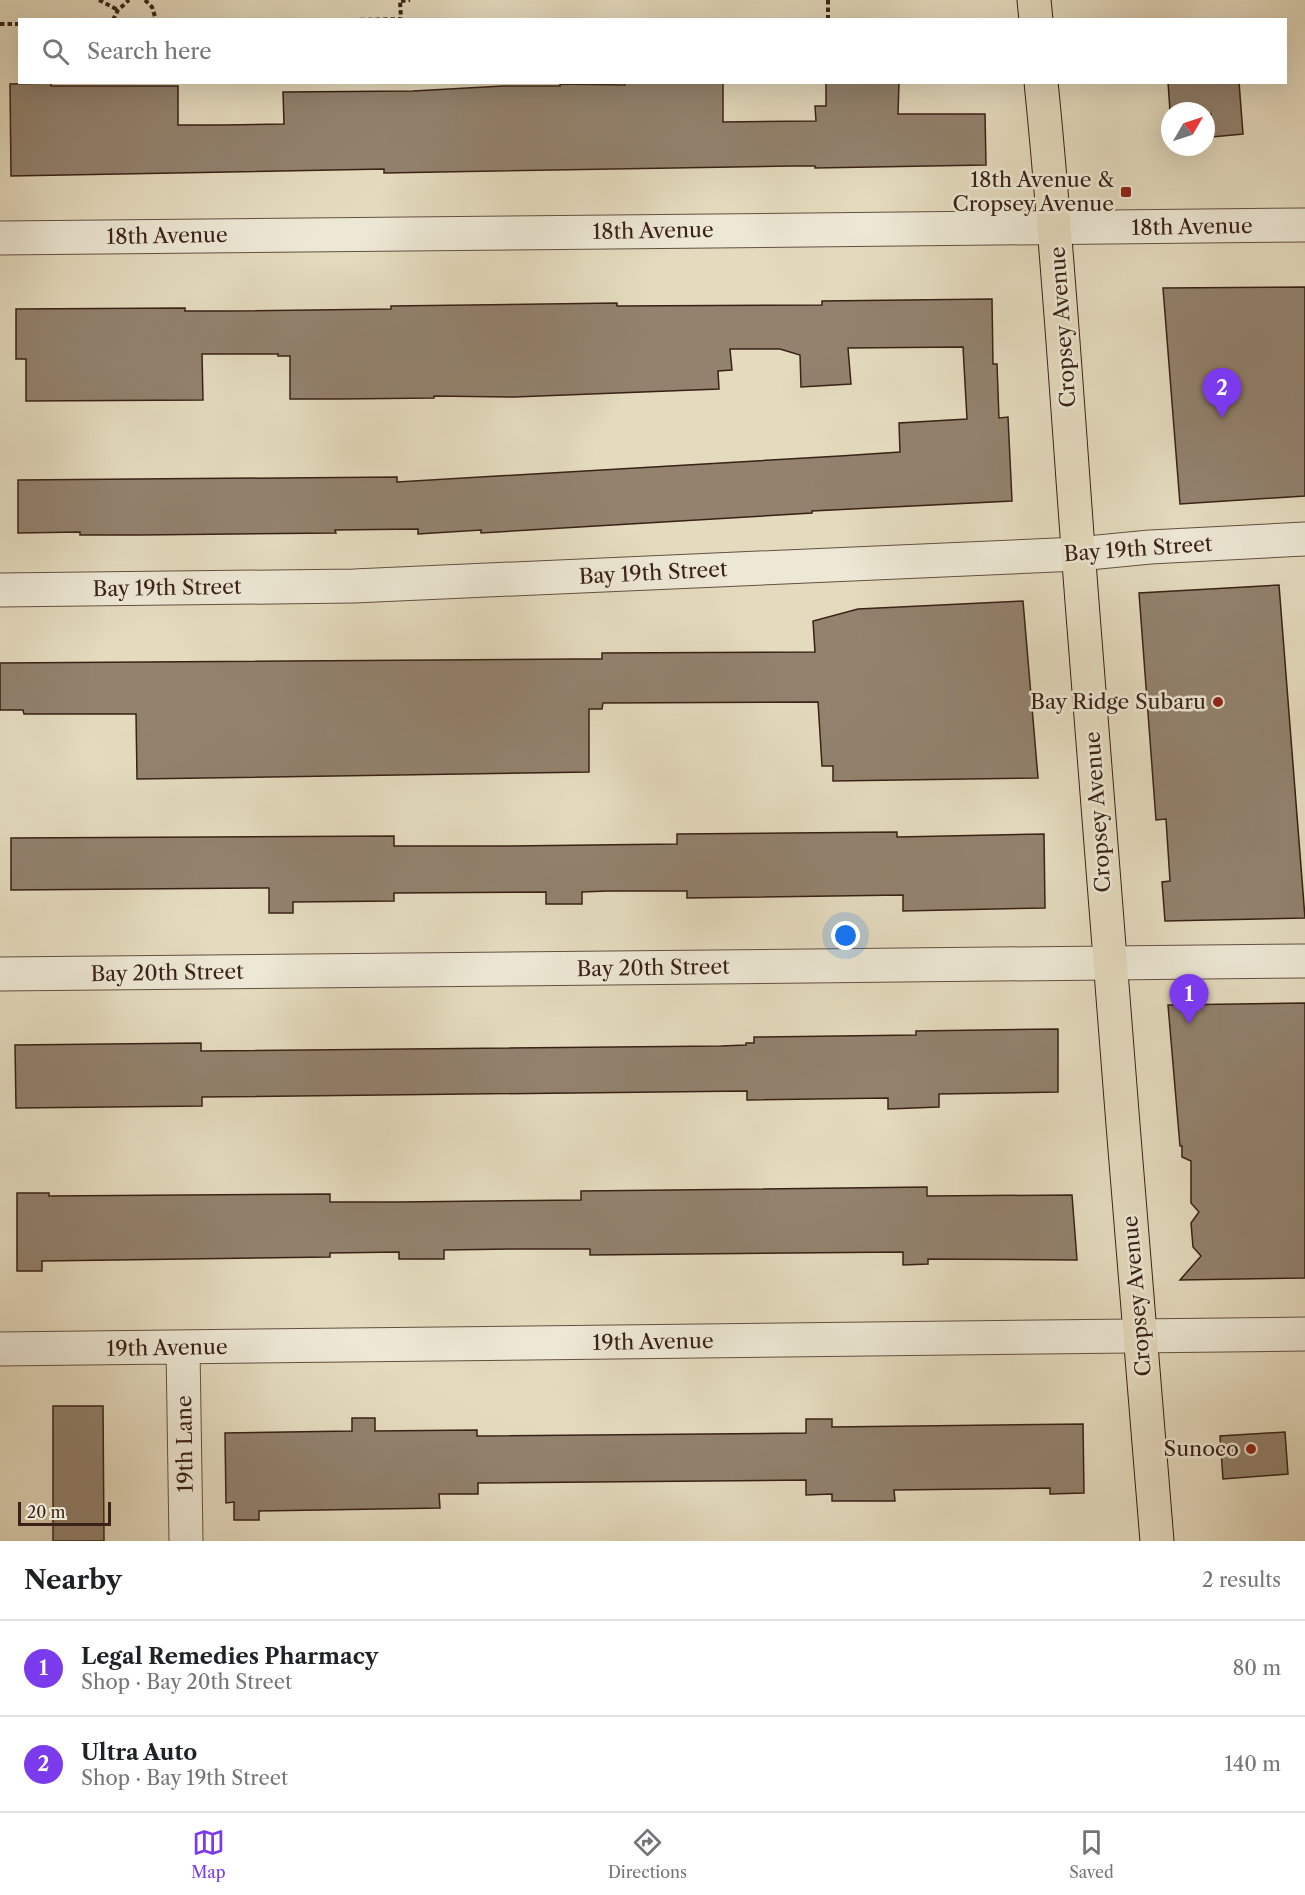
<!DOCTYPE html>
<html lang="en">
<head>
<meta charset="utf-8">
<style>
  :root { --surface:#fff; --page:#f6f6f6; --text:#202124; --muted:#757577; --line:#e0e0e0; --accent:#7c3aed }
  body { margin:0; font-family:"Libre Caslon Text",serif; background:var(--page); color:var(--text) }
  .compass { position:absolute; left:1161px; top:102px; width:54px; height:54px; border-radius:50%; background:var(--surface); box-shadow:0 6px 24px #0002; rotate:51deg }
  .scale { position:absolute; left:18px; bottom:15px; width:93px; box-sizing:border-box; padding-left:6px; border:3px solid #3a2117; border-top:0; font-size:16px; line-height:21px; white-space:nowrap; color:#3a2117; -webkit-text-stroke:4px #ede8d5; paint-order:stroke }
  .you { position:absolute; left:846px; top:936px; width:21px; height:21px; margin:-15px; border:4px solid #fff; border-radius:50%; background:#1a73e8; box-shadow:0 0 0 9px #1a73e833 }
  .badge { display:grid; place-items:center; width:39px; height:39px; border-radius:50%; background:var(--accent); color:#fff; font-size:20px; font-weight:700 }
  .pin { position:absolute; translate:-50% -50px; filter:drop-shadow(0 2px 3px #0008) }
  .pin::after { content:''; position:absolute; top:32px; width:21px; height:18px; background:inherit; clip-path:polygon(0 0,100% 0,50% 100%) }
  .list { margin:0; padding:0; list-style:none }
  h2 { display:flex; justify-content:space-between; align-items:center; height:78px; margin:0; padding:0 24px; font-size:26px }
  h2 small { font-size:20px; font-weight:400; color:var(--muted) }
  .list li { display:grid; grid-template-columns:39px 1fr auto; gap:18px; align-items:center; box-sizing:border-box; height:96px; padding:0 24px; border-top:2px solid var(--line) }
  .list b { display:block; font-size:22px; white-space:nowrap }
  .list p { margin:0; font-size:20px; white-space:nowrap; color:var(--muted) }
  .list em { font-size:20px; font-style:normal; color:var(--muted) }
  .icon { flex:none; width:33px; height:33px; fill:none; stroke:currentColor; stroke-width:2; stroke-linecap:round; stroke-linejoin:round }
  .map { position:relative; flex:none; width:1305px; height:1541px; overflow:hidden }
  .search { position:absolute; background:var(--surface); box-shadow:0 6px 24px #0002; left:18px; right:18px; top:18px; height:66px; display:flex; align-items:center; gap:15px; box-sizing:border-box; padding:0 21px; border-radius:0px; color:var(--muted); font-size:22px }
  .sheet { height:270px; background:var(--surface) }
  nav { display:flex; justify-content:space-around; align-items:center; box-sizing:border-box; height:84px; border-top:2px solid var(--line); background:var(--surface); font-size:16px; color:var(--muted) }
  nav a { display:grid; justify-items:center; gap:3px }
  nav .on { color:var(--accent) }
  .map>svg:first-child { display:block }
  .building { fill:#92826e; stroke:#3a2117; stroke-width:1.5 }
  .lines { fill:none; stroke-linecap:round; stroke-linejoin:round }
  .minor-casing { stroke:#645041; stroke-width:35 }
  .major-casing { stroke:#3a2117; stroke-width:35 }
  .path { stroke:#3a2117; stroke-width:4; stroke-dasharray:4.5 3; stroke-linecap:butt }
  .minor { stroke:#ede8d5; stroke-width:33 }
  .major { stroke:#e4dbbe; stroke-width:33 }
  .poi-dot { fill:#8f2418; stroke:#ede8d5; stroke-width:2 }
  .labels { text-anchor:middle; stroke-width:5; stroke-linejoin:round; paint-order:stroke }
  .poi-label { font-size:21px; fill:#3a2117; stroke:#ede8d5; text-anchor:end }
  .street-label { font-size:21px; fill:#3a2117; stroke:#ede8d5 }
</style>
</head>
<body>
<div class="map">
<svg width="1305" height="1541" viewBox="0 0 1305 1541">
  <rect width="100%" height="100%" fill="#e4dbbe"/>
  <filter id="stains"><feTurbulence type="fractalNoise" baseFrequency=".00333" numOctaves="4"/><feColorMatrix values="0 0 0 0 .2 0 0 0 0 .09 0 0 0 0 .02 0 0 0 .5 -.17"/></filter>
  <radialGradient id="worn" r=".72"><stop offset=".6" stop-color="#630" stop-opacity="0"/><stop offset="1" stop-color="#630" stop-opacity=".3"/></radialGradient>
  <path class="building" d="M 651,82 L 723,82 L 723,122 L 816,121 L 815,106 L 826,106 L 826,82 L 899,82 L 898,114 L 985,114 L 986,165 L 815,168 L 815,166 L 791,166 L 384,173 L 384,169 L 11,176 L 10,84 L 51,83 L 51,86 L 178,86 L 178,125 L 224,125 L 284,124 L 283,92 L 413,91 L 503,86 L 560,86 L 560,84 L 625,85 L 625,83 Z
    M 1168,82 L 1239,82 L 1243,134 L 1212,137 L 1211,114 L 1206,115 L 1206,111 L 1170,111 Z
    M 1305,287 L 1305,496 L 1180,504 L 1163,288 Z
    M 992,299 L 993,364 L 997,364 L 999,418 L 1008,417 L 1012,501 L 812,511 L 812,513 L 481,533 L 481,530 L 418,534 L 418,529 L 335,530 L 336,533 L 141,535 L 80,535 L 80,532 L 18,533 L 18,480 L 397,477 L 397,482 L 840,456 L 900,452 L 899,423 L 967,419 L 963,347 L 848,348 L 851,384 L 801,387 L 800,355 L 780,349 L 730,349 L 732,370 L 718,371 L 719,389 L 514,397 L 434,396 L 434,398 L 340,399 L 290,399 L 290,356 L 278,356 L 278,354 L 202,354 L 203,400 L 26,401 L 26,359 L 16,359 L 16,309 L 185,308 L 185,311 L 232,311 L 391,309 L 391,306 L 617,303 L 617,306 L 822,305 L 822,301 Z
    M 1279,585 L 1305,918 L 1165,921 L 1162,882 L 1170,881 L 1166,819 L 1156,820 L 1139,593 Z
    M 1023,601 L 1038,778 L 833,781 L 833,766 L 822,766 L 818,702 L 603,703 L 602,709 L 589,709 L 589,772 L 137,779 L 136,714 L 24,714 L 23,710 L 0,710 L 0,663 L 575,659 L 602,659 L 602,653 L 815,652 L 813,621 L 858,609 Z
    M 897,832 L 897,837 L 1044,834 L 1045,908 L 903,911 L 903,895 L 687,898 L 687,891 L 607,891 L 582,892 L 582,904 L 546,904 L 546,892 L 394,893 L 394,901 L 293,902 L 293,913 L 269,913 L 269,888 L 11,890 L 11,838 L 394,836 L 394,846 L 510,846 L 677,844 L 677,834 Z
    M 1305,1003 L 1305,1278 L 1180,1280 L 1201,1256 L 1193,1247 L 1191,1223 L 1199,1212 L 1191,1203 L 1191,1161 L 1182,1157 L 1182,1146 L 1180,1146 L 1168,1005 Z
    M 1058,1029 L 1058,1092 L 939,1094 L 939,1107 L 888,1109 L 888,1098 L 747,1100 L 747,1091 L 202,1097 L 202,1106 L 16,1108 L 15,1045 L 201,1043 L 201,1051 L 721,1046 L 746,1045 L 746,1043 L 754,1043 L 754,1037 L 916,1035 L 916,1031 Z
    M 927,1187 L 927,1196 L 1072,1195 L 1077,1260 L 928,1259 L 928,1264 L 903,1265 L 903,1252 L 590,1255 L 590,1249 L 511,1249 L 444,1250 L 444,1259 L 399,1259 L 399,1252 L 330,1253 L 330,1257 L 42,1261 L 42,1271 L 17,1271 L 17,1193 L 49,1193 L 49,1196 L 330,1194 L 330,1202 L 399,1202 L 581,1200 L 581,1191 Z
    M 53,1406 L 103,1406 L 104,1541 L 53,1541 Z
    M 352,1418 L 375,1418 L 375,1431 L 477,1430 L 477,1436 L 806,1433 L 806,1419 L 832,1419 L 832,1427 L 1083,1424 L 1084,1493 L 1050,1494 L 1050,1488 L 894,1490 L 895,1501 L 832,1501 L 832,1494 L 806,1495 L 806,1480 L 478,1483 L 478,1494 L 439,1494 L 440,1508 L 259,1511 L 259,1520 L 234,1520 L 234,1502 L 226,1503 L 225,1433 L 352,1431 Z
    M 1285,1432 L 1288,1474 L 1223,1479 L 1220,1436 Z"/>
  <g class="lines">
    <defs>
      <path id="minor" d="M 0,238 L 1305,225
        M 0,590 L 354,586 L 1078,554 L 1150,547 L 1305,539
        M 0,974 L 1305,961
        M 183,1348 L 186,1541
        M 0,1349 L 1305,1334"/>
      <path id="major" d="M 1034,0 L 1036,20
        M 1041,82 C 1060,268 1070,454 1085,640 C 1108,940 1132,1241 1157,1541"/>
    </defs>
    <use href="#minor" class="minor-casing"/>
    <use href="#major" class="major-casing"/>
    <path class="path" d="M 99,0 L 118,10
      M 145,0 L 152,7 L 156,20
      M 828,0 L 828,20
      M 401,1 L 410,0
      M 113,20 L 118,10 L 129,0
      M 353,20 L 401,19 L 400,0
      M 0,24 L 20,24"/>
    <use href="#minor" class="minor"/>
    <use href="#major" class="major"/>
  </g>
  <g class="poi-dot">
    <rect x="1120" y="186" width="12" height="12" rx="3"/>
    <circle cx="1218" cy="702" r="6"/>
    <circle cx="1251" cy="1449" r="6"/>
  </g>
  <g class="labels">
    <g class="poi-label">
      <text x="1114" y="187">18th Avenue &amp;<tspan x="1114" dy="24">Cropsey Avenue</tspan></text>
      <text x="1206" y="709">Bay Ridge Subaru</text>
      <text x="1239" y="1456">Sunoco</text>
    </g>
    <g class="street-label">
      <text transform="translate(1192 227) rotate(-1)" y="7">18th Avenue</text>
      <text transform="translate(653 231) rotate(-1)" y="7">18th Avenue</text>
      <text transform="translate(167 236) rotate(-1)" y="7">18th Avenue</text>
      <text transform="translate(1063 327) rotate(-94)" y="7">Cropsey Avenue</text>
      <text transform="translate(1138 549) rotate(-4)" y="7">Bay 19th Street</text>
      <text transform="translate(653 573) rotate(-3)" y="7">Bay 19th Street</text>
      <text transform="translate(167 588) rotate(-1)" y="7">Bay 19th Street</text>
      <text transform="translate(1098 812) rotate(-94)" y="7">Cropsey Avenue</text>
      <text transform="translate(653 968) rotate(-1)" y="7">Bay 20th Street</text>
      <text transform="translate(167 973) rotate(-1)" y="7">Bay 20th Street</text>
      <text transform="translate(1137 1296) rotate(-95)" y="7">Cropsey Avenue</text>
      <text transform="translate(653 1342) rotate(-1)" y="7">19th Avenue</text>
      <text transform="translate(167 1348) rotate(-1)" y="7">19th Avenue</text>
      <text transform="translate(185 1444) rotate(-91)" y="7">19th Lane</text>
    </g>
  </g>
  <rect width="100%" height="100%" filter="url(#stains)"/>
  <rect width="100%" height="100%" fill="url(#worn)"/>
</svg>
<svg class="compass" viewBox="-18 -18 36 36"><path d="M0-13l5 13h-10z" fill="#e53935"/><path d="M0 13l5-13h-10z" fill="#757577"/></svg>
<div class="scale">20 m</div>
<div class="you"></div>
<div class="pin badge" style="left:1189px;top:1024px">1</div>
<div class="pin badge" style="left:1222px;top:418px">2</div>
<div class="search"><svg class="icon" aria-label="search" viewBox="0 0 24 24"><circle cx="10" cy="10" r="6"/><path d="M15 15l6 6"/></svg>Search here</div>
</div>
<section class="sheet">
<h2>Nearby<small>2 results</small></h2>
<ul class="list">
<li><span class="badge">1</span><div><b>Legal Remedies Pharmacy</b><p>Shop · Bay 20th Street</p></div><em>80 m</em></li>
<li><span class="badge">2</span><div><b>Ultra Auto</b><p>Shop · Bay 19th Street</p></div><em>140 m</em></li>
</ul>
</section>
<nav>
<a class="on"><svg class="icon" aria-label="map" viewBox="0 0 24 24"><path d="M3 6l6-2 6 2 6-2v14l-6 2-6-2-6 2zM9 4v14M15 6v14"/></svg>Map</a>
<a><svg class="icon" aria-label="directions" viewBox="0 0 24 24"><path d="M12 3l9 9-9 9-9-9zM9 14v-3h6M13 9l2 2-2 2"/></svg>Directions</a>
<a><svg class="icon" aria-label="saved" viewBox="0 0 24 24"><path d="M7 4h10v16l-5-4-5 4z"/></svg>Saved</a>
</nav>
</body>
</html>
